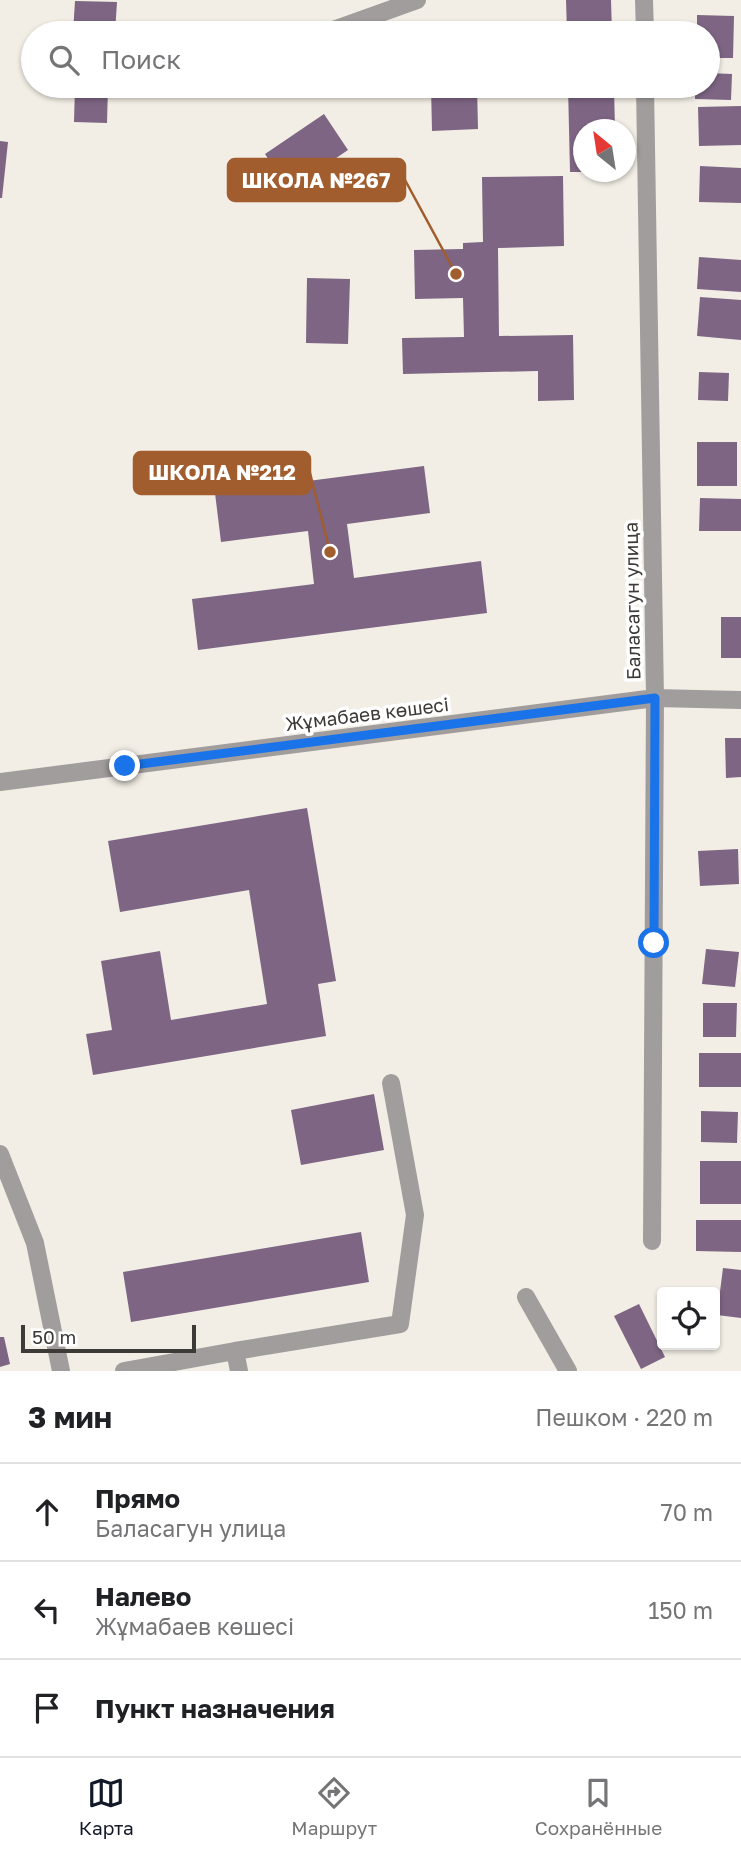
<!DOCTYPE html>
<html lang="ru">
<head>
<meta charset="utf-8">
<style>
  :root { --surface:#fff; --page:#f2f2f2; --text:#202124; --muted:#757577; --line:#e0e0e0; --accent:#111827 }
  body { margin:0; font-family:"Golos Text",sans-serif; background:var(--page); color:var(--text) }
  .controls { position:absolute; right:21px; bottom:21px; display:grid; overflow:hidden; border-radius:7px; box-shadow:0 2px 5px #0004 }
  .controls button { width:63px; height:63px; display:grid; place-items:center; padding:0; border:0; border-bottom:2px solid var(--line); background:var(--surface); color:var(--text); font:35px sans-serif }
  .compass { position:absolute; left:573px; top:119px; width:63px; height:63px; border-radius:50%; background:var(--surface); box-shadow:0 2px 5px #0004; rotate:330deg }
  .scale { position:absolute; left:21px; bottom:18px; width:175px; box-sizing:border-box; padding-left:7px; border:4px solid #3d3b38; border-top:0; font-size:19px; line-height:24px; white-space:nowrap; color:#3d3b38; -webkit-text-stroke:5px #fff; paint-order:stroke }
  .stop { position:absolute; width:21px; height:21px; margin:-16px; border:5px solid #1a73e8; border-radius:50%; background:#fff }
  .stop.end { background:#1a73e8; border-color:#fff; box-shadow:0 2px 7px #0008 }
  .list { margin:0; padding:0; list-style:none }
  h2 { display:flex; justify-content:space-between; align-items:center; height:91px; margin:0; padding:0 28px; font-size:30px }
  h2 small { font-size:23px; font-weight:400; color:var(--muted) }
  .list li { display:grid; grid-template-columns:46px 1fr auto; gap:21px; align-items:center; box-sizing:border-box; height:98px; padding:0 28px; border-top:2px solid var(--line) }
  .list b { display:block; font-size:26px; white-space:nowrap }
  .list p { margin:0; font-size:23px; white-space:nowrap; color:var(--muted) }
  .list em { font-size:23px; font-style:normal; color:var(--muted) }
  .icon { flex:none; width:38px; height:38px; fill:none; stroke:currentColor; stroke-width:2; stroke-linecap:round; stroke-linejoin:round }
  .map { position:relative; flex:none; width:741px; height:1371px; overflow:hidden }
  .search { position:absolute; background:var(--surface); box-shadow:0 2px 5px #0004; left:21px; right:21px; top:21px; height:77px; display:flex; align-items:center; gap:18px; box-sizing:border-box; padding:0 24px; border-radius:38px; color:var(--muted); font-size:26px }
  .sheet { height:385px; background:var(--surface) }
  nav { display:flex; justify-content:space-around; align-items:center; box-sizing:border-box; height:98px; border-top:2px solid var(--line); background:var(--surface); font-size:19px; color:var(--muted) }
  nav a { display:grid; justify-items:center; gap:4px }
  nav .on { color:var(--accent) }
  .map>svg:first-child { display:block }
  .building { fill:#7d6583 }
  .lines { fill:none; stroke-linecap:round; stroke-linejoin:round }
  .minor { stroke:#a29d9d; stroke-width:18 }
  .route { stroke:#1a73e8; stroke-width:9 }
  .labels { text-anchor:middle; stroke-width:7; stroke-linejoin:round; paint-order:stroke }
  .street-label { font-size:19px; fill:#3d3b38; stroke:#fff }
  .leader { fill:none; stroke:#a15d2e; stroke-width:2.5 }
  .callout-dot { fill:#a15d2e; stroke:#fff; stroke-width:2.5 }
  .callout { fill:#a15d2e; stroke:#a15d2e; stroke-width:2.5 }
  .callout-label { font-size:21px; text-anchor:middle; font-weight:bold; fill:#fff }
</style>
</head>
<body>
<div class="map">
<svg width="741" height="1371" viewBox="0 0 741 1371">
  <rect width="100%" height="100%" fill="#f2eee5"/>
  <path class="building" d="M 566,0 L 611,0 L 612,33 L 567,33 Z
    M 75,1 L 117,2 L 115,33 L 73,33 Z
    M 697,15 L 734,16 L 733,58 L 708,58 L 708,33 L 697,33 Z
    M 476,23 L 476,33 L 430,33 L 430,24 Z
    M 708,73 L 732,74 L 731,100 L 695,99 L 695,86 L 708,86 Z
    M 75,86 L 108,86 L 107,123 L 74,122 Z
    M 431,86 L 477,86 L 478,129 L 432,131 Z
    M 568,86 L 614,86 L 615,130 L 584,130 L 584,172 L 570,172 Z
    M 741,106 L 741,145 L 699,146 L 698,107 Z
    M 324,114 L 348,150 L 289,190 L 265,154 Z
    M 0,141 L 8,142 L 2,198 L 0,198 Z
    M 700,166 L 741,168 L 741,203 L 699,202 Z
    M 563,176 L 564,246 L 498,248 L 499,336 L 573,335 L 574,400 L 538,401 L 538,371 L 403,374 L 402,338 L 464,337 L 463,298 L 415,299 L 414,250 L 463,249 L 463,243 L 483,242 L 482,177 Z
    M 699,257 L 741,260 L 741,292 L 697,289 Z
    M 307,278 L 350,279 L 348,344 L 306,343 Z
    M 700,297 L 741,300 L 741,340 L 697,336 Z
    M 699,372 L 729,373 L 728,401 L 698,400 Z
    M 697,442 L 737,442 L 737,486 L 697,486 Z
    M 424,466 L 430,513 L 347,524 L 354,578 L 481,561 L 487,613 L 198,650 L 192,599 L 314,584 L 308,531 L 221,542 L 215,493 Z
    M 700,498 L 741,499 L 741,531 L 699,531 Z
    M 721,617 L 741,617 L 741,658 L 721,658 Z
    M 725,738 L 741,738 L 741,777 L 726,778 Z
    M 307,808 L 336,981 L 318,984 L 326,1036 L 93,1075 L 86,1034 L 112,1030 L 101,961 L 160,951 L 171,1020 L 267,1004 L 249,890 L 120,912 L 108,841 Z
    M 738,849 L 739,884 L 700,886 L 698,851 Z
    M 706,949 L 739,952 L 735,987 L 702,984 Z
    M 703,1003 L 737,1003 L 736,1037 L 703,1037 Z
    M 699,1053 L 741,1053 L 741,1087 L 699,1087 Z
    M 374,1094 L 384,1150 L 301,1165 L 291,1110 Z
    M 701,1111 L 738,1112 L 737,1143 L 701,1142 Z
    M 700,1161 L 741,1161 L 741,1204 L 700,1204 Z
    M 696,1220 L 741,1220 L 741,1252 L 696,1251 Z
    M 361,1232 L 369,1282 L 131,1322 L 123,1272 Z
    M 723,1268 L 741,1270 L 741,1318 L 717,1315 Z
    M 639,1304 L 665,1357 L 641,1369 L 614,1316 Z
    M 0,1337 L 4,1337 L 10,1364 L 0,1367 Z"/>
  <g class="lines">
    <path class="minor" d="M 644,0 L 645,33
      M 325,33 L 417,0
      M 645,86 L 655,698 L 652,1241
      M 0,782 L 655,698 L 741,700
      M 0,1154 L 35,1243 L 61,1371
      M 526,1297 L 568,1371
      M 235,1351 L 400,1324 L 415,1215 L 391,1083
      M 124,1371 L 235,1351 L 239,1371"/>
  </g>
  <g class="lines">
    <path class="route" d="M 125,766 L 655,698 L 654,943"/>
  </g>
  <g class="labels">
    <g class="street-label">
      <text transform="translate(632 601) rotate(-91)" y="7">Баласагун улица</text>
      <text transform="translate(367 714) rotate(-7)" y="7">Жұмабаев көшесі</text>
    </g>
  </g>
  <path class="leader" d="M456 274L405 180M330 552L310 473"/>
  <g class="callout-dot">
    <circle cx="456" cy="274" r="7"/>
    <circle cx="330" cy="552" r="7"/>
  </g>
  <g class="callout">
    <rect x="228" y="159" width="177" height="42" rx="7"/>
    <rect x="134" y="452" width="176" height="42" rx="7"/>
  </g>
  <g class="callout-label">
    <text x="316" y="188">ШКОЛА №267</text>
    <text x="222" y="480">ШКОЛА №212</text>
  </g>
</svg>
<div class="controls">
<button><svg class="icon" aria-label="locate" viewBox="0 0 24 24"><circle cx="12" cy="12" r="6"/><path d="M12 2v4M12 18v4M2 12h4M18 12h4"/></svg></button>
</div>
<svg class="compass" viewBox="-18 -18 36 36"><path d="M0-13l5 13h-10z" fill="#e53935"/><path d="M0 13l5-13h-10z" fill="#757577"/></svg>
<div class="scale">50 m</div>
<div class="stop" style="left:654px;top:943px"></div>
<div class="stop end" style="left:125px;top:766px"></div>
<div class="search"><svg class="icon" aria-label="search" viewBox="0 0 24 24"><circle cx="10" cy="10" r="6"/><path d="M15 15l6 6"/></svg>Поиск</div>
</div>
<section class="sheet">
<h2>3 мин<small>Пешком · 220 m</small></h2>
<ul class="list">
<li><svg class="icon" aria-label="ahead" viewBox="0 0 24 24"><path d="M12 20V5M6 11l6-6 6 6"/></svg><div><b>Прямо</b><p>Баласагун улица</p></div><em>70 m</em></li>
<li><svg class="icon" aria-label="left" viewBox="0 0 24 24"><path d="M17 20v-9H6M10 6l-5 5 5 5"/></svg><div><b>Налево</b><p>Жұмабаев көшесі</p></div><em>150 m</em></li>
<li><svg class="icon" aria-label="arrive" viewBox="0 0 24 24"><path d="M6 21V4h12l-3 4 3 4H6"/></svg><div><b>Пункт назначения</b></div></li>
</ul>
</section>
<nav>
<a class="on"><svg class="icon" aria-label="map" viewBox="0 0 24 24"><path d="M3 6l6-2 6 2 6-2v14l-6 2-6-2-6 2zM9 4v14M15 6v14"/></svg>Карта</a>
<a><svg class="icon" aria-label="directions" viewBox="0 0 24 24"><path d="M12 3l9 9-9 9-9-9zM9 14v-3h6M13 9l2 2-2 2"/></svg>Маршрут</a>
<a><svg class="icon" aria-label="saved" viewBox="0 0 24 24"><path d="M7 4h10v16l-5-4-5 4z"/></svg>Сохранённые</a>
</nav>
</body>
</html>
